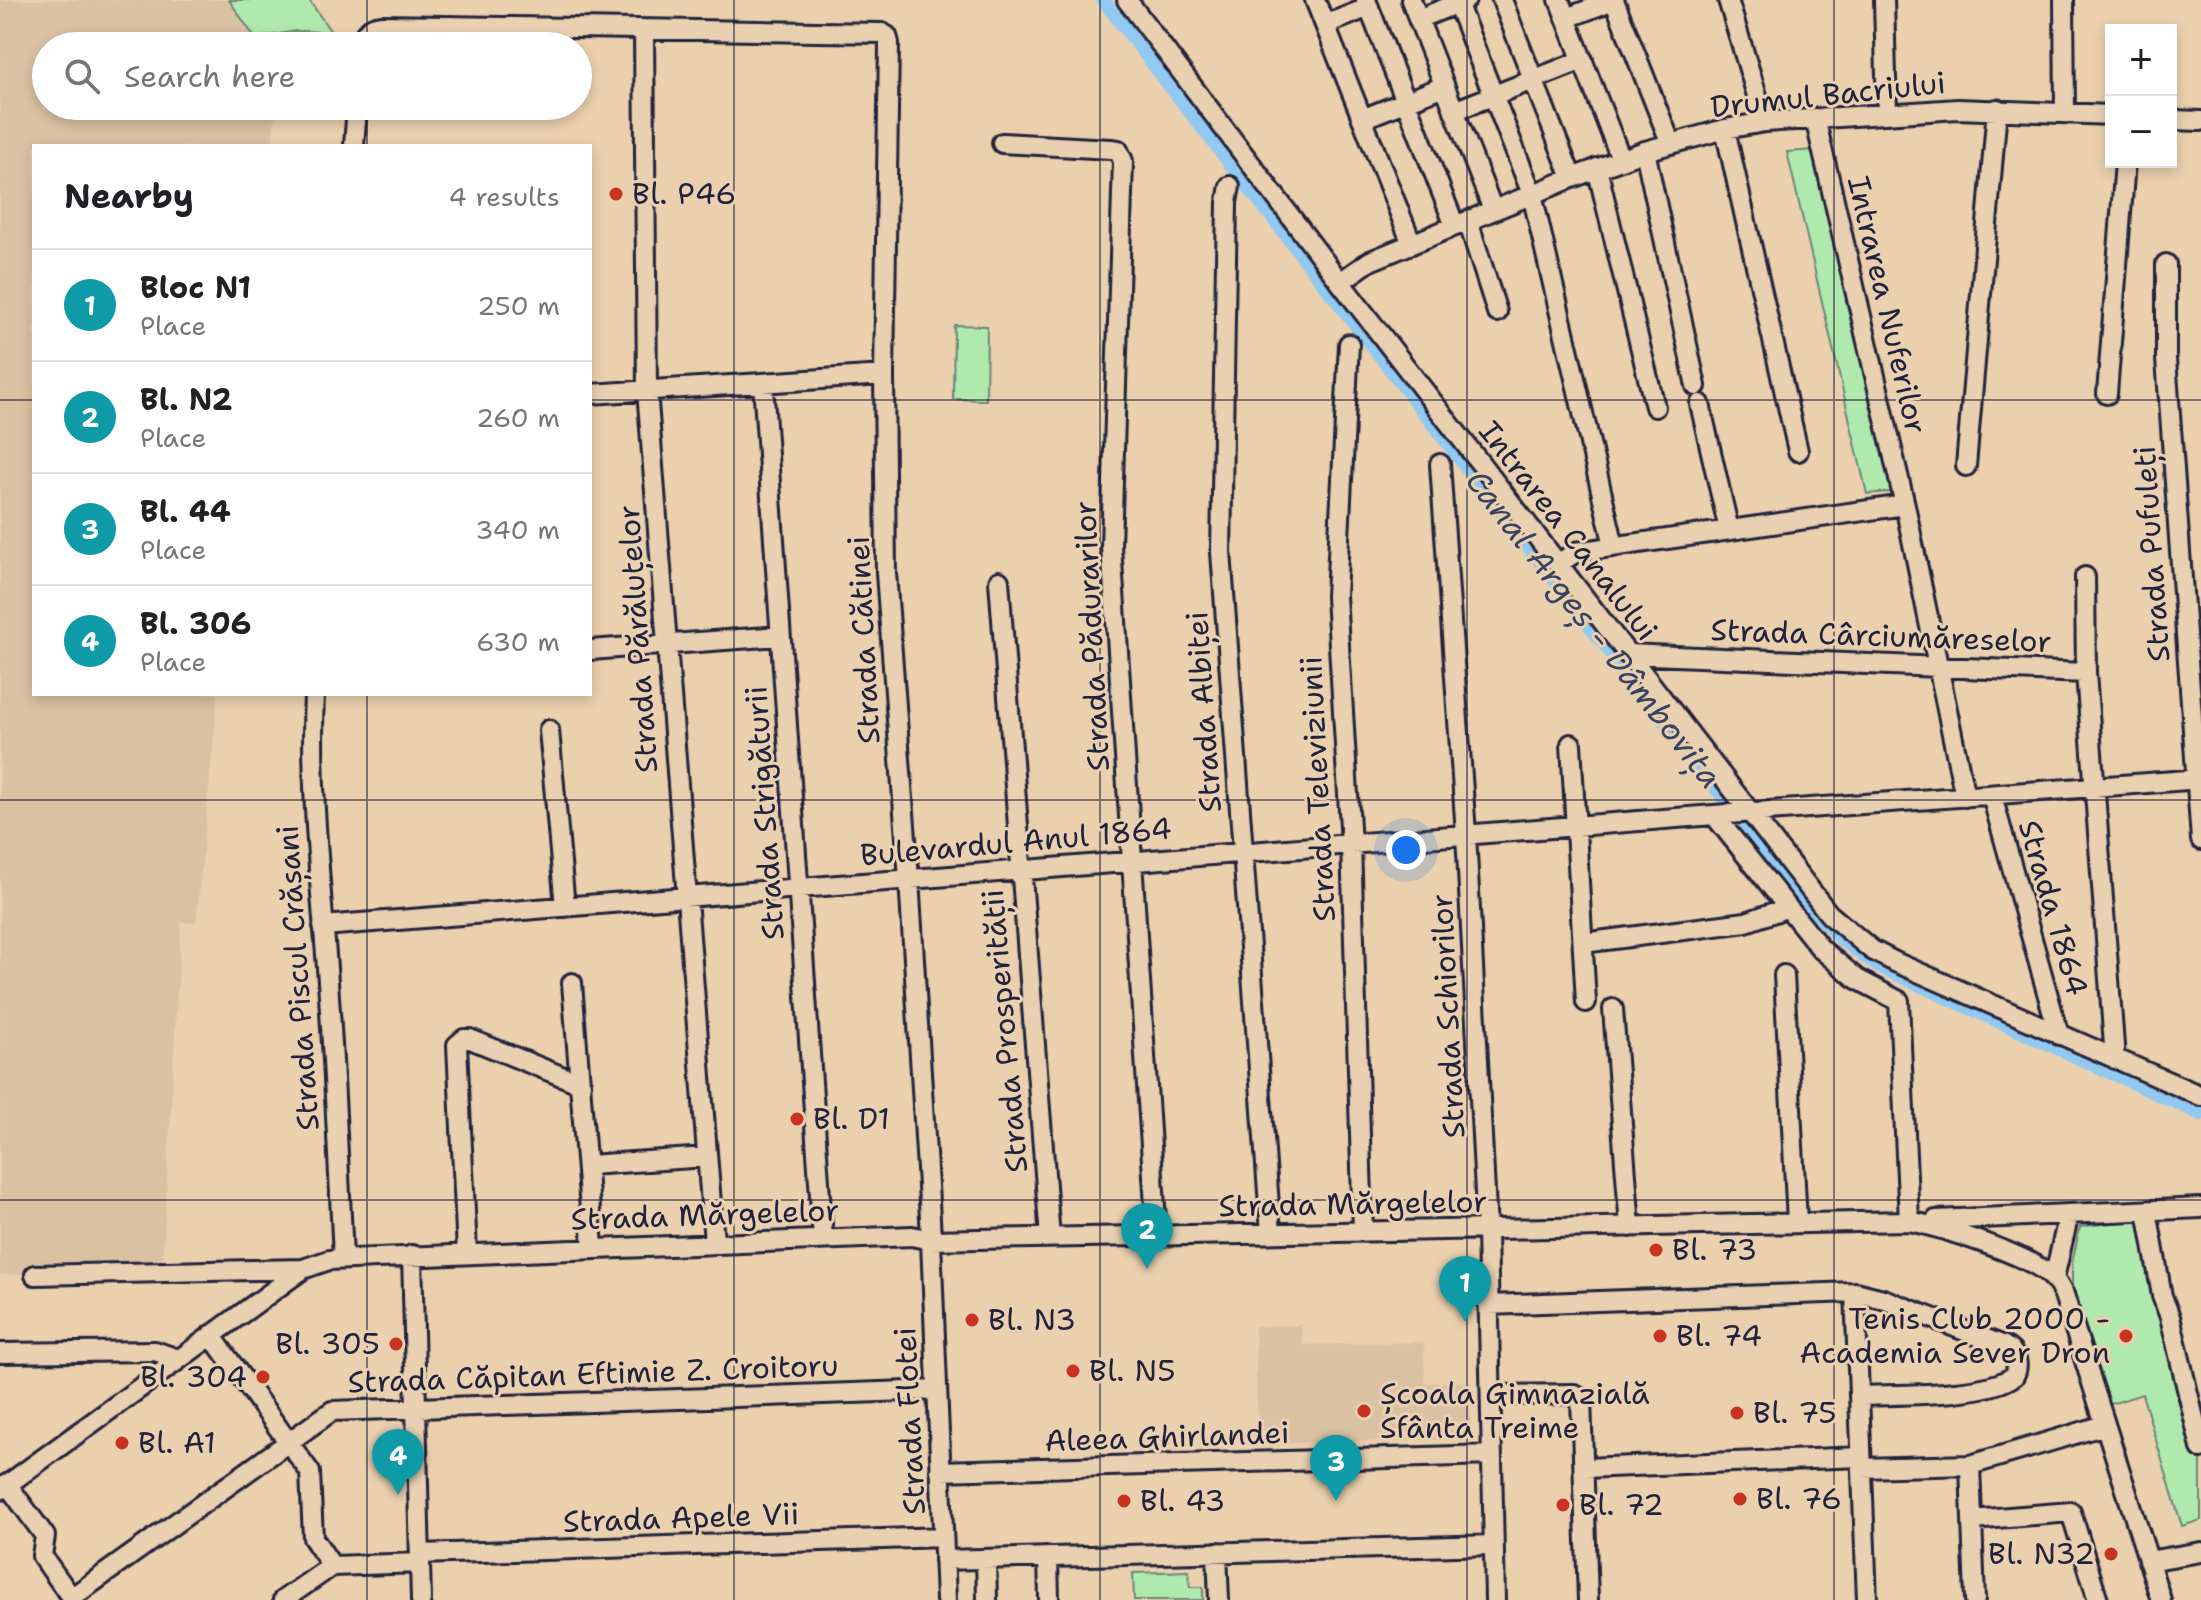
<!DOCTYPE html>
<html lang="en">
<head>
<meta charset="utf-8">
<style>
  :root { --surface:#fff; --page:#f6f6f6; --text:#202124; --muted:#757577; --line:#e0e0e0; --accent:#111827 }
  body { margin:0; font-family:"Shantell Sans",sans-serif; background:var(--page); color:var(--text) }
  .controls { position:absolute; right:24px; top:24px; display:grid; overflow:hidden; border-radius:0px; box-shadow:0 4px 12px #0003 }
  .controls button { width:72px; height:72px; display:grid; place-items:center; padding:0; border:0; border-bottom:2px solid var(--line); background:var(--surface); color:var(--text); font:40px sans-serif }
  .you { position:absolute; left:1406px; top:850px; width:28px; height:28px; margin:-20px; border:6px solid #fff; border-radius:50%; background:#1a73e8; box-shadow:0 0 0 12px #1a73e833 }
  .badge { display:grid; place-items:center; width:52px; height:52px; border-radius:50%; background:var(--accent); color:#fff; font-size:26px; font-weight:700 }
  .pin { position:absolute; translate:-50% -66px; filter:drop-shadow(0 2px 4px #0008) }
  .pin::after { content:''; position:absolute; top:42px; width:28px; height:24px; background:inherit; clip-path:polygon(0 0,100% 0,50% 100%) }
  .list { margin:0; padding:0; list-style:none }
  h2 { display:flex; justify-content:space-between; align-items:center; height:104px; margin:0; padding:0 32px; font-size:34px }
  h2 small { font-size:26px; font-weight:400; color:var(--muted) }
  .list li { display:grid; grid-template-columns:52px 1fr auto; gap:24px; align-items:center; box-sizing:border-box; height:112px; padding:0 32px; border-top:2px solid var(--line) }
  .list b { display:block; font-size:30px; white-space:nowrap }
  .list p { margin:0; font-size:26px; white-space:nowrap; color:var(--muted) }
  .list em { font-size:26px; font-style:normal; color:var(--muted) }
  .icon { flex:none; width:44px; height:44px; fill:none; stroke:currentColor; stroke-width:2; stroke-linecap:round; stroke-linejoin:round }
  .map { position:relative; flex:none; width:2201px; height:1600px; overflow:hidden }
  .search { position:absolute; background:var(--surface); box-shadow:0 4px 12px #0003; left:32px; top:32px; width:560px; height:88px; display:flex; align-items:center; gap:20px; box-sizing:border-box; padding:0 28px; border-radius:44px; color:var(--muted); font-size:30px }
  .panel { position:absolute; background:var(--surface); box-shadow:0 4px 12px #0003; left:32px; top:144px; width:560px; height:552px; border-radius:0px }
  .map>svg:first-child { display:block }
  .built { fill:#dac1a2 }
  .green { fill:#b0e9ae; stroke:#698674; stroke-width:2 }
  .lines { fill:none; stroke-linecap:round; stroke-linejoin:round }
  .canal { stroke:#92c9f1; stroke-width:14 }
  .minor-casing { stroke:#22223b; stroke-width:24 }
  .minor { stroke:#e9d0b1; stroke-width:18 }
  .grid { fill:none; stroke:#22223b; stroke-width:2; stroke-opacity:0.55 }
  .poi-dot { fill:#c8321e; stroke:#e9d0b1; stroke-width:3 }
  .labels { text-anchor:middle; stroke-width:6; stroke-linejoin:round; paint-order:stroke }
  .street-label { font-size:30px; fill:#22223b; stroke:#e9d0b1 }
  .poi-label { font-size:30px; fill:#22223b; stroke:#e9d0b1; text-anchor:start }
  .water-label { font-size:32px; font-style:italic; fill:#38435f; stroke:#e9d0b1 }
</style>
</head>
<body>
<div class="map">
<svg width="2201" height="1600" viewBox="0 0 2201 1600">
  <rect width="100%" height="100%" fill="#ebd0ae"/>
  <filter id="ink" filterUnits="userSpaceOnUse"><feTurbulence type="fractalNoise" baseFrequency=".0125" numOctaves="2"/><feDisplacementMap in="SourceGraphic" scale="16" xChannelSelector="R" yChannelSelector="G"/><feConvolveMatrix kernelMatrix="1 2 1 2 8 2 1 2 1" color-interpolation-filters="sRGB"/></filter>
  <g filter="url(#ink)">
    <path class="built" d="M 0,0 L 229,0 L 255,38 L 283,32 L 282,46 L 46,46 L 46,106 L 276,106 L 272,146 L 34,146 L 34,694 L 218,694 L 196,923 L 181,922 L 162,1273 L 0,1275 Z
      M 1301,1325 L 1302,1345 L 1424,1342 L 1425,1383 L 1470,1382 L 1471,1439 L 1258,1444 L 1255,1326 Z"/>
    <path class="green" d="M 229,0 L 309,0 L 331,32 L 297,31 L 255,38 Z
      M 1816,150 L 1899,491 L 1867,494 L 1787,152 Z
      M 954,325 L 987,326 L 986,400 L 953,399 Z
      M 2145,1218 L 2175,1376 L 2201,1435 L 2201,1520 L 2182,1526 L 2142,1394 L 2108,1405 L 2072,1297 L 2072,1263 L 2080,1227 Z
      M 1189,1571 L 1190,1587 L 1203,1587 L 1203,1600 L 1134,1600 L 1133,1573 Z"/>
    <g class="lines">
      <path class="canal" d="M 1103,0 L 1801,897 L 1840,938 L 1876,965 L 2201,1114"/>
      <defs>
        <path id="minor" d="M 1127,0 L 1340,282 L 1829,914 L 1872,950 L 1895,962 L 2201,1096
          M 1315,0 L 1412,244
          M 1366,0 L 1455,226
          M 1411,0 L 1493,210
          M 1456,0 L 1532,194 L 1614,546
          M 1502,0 L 1572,178
          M 1559,0 L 1621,159
          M 1614,0 L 1671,144
          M 1728,0 L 1765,122
          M 1884,0 L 1887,114
          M 2064,0 L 2065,112
          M 1567,18 L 1613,0
          M 1418,19 L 1466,0
          M 1325,25 L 1369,7
          M 644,31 L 647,390 L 714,1242
          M 362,46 C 363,33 369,26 382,25 L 882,33 L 887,36 L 889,43 L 884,375 L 886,573 L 909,879 L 930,1218 L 946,1600
          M 1454,111 L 1583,60
          M 1815,118 L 1905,505 L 1965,797
          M 1362,119 L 1444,86
          M 2171,120 L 2201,121
          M 1725,129 L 1798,451
          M 1002,143 L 1111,149 L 1118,150 L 1123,161 L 1111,546 L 1157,1236
          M 354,146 L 357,106
          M 1645,151 L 1696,386
          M 1597,168 L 1655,407
          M 1230,186 L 1227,202 L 1221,552 L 1271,1233
          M 1468,221 L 1497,312
          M 2166,264 L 2166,359 L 2201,840
          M 1340,282 L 1370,261 L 1572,178 L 1645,151 L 1725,129 L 1765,122 L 1958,109 L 2111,115
          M 1349,344 L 1336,596 L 1351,844 L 1363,1232
          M 763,383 L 823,1239
          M 590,394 L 884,375
          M 2107,394 L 2125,162
          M 1700,404 L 1729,530
          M 1440,464 L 1466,834 L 1487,1230 L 1495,1600
          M 1966,466 L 1997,109
          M 1558,564 L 1576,552 L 1905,505
          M 2085,577 L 2086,673 L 2115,1059
          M 999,581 L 1050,1238
          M 590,650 L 779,636
          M 1627,654 L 2086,673
          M 314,694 C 310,781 319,868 326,955 C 334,1056 338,1157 343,1258
          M 549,730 L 565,907
          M 1571,744 L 1586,1002
          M 1992,796 L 2059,1035
          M 1714,815 L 1821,949 L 1857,979 L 1899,1001 L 1909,1221
          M 323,926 L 1714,815 L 2201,779
          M 1583,943 L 1746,922 L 1786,908
          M 1784,975 L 1797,1222
          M 572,983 L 593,1247
          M 1613,1009 L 1630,1227
          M 588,1165 L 707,1157
          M 2147,1211 L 2162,1296 L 2170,1317 L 2201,1448
          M 1936,1220 L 2201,1208
          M 467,1253 L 457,1045 L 464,1039 L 470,1039 L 581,1084
          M 412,1255 L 421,1600
          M 35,1275 L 303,1269
          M 2054,1278 L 2069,1214
          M 1855,1292 L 1867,1600
          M 1488,1305 L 1855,1292 L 1883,1299 L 2004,1346 C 2016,1352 2020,1364 2014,1376 C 1986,1397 1896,1394 1859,1396
          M 211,1335 L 310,1472 L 313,1538 L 332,1566
          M 0,1353 L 155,1351 L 178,1359
          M 1491,1395 L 1575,1394 L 1581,1399 L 1588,1600
          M 1970,1465 L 1975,1600
          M 1584,1468 L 1861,1457
          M 1862,1468 L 1970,1465 L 2105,1425
          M 940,1471 L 1492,1455
          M 7,1484 L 45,1536 L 42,1556 L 73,1600
          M 0,1490 L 303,1269 L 329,1260 L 912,1236 L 930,1240 L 1909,1221 C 1939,1227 2035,1256 2054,1279 C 2058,1283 2061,1290 2064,1295 L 2161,1600
          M 1972,1520 L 2071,1512 L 2098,1600
          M 1217,1552 L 1219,1600
          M 420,1554 L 943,1537
          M 1048,1557 L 1049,1600
          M 986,1559 L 987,1600
          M 944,1560 L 1494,1545
          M 2148,1561 L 2201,1552
          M 71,1598 L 332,1411 L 937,1390
          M 283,1600 L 332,1566 L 420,1563"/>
      </defs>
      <use href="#minor" class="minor-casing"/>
      <use href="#minor" class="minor"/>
    </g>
  </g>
  <path class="grid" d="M 367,0 L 367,46M 734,0 L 734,1600M 1100,0 L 1100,1600M 1467,0 L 1467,1600M 1834,0 L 1834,1600M 367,106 L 367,146M 0,400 L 34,400M 590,400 L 2201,400M 367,694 L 367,1600M 0,800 L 2201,800M 0,1200 L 2201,1200"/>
  <g class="poi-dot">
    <circle cx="616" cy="194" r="8"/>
    <circle cx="797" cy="1119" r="8"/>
    <circle cx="1656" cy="1250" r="8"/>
    <circle cx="972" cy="1320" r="8"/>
    <circle cx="1660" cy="1336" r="8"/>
    <circle cx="2126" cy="1336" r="8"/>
    <circle cx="396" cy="1344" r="8"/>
    <circle cx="1073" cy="1371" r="8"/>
    <circle cx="263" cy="1377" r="8"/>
    <circle cx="1364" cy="1411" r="8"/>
    <circle cx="1737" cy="1413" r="8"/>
    <circle cx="122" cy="1443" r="8"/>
    <circle cx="1740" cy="1499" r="8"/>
    <circle cx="1124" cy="1501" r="8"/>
    <circle cx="1563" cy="1505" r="8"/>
    <circle cx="2111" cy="1554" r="8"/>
  </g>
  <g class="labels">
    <g class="street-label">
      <text transform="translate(1828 95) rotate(-6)" y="10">Drumul Bacriului</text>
      <text transform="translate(1887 305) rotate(77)" y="10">Intrarea Nuferilor</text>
      <text transform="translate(1568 531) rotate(52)" y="10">Intrarea Canalului</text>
      <text transform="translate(2152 554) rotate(-94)" y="10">Strada Pufuleți</text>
      <text transform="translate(1092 636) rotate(-93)" y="10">Strada Pădurarilor</text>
      <text transform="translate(1881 636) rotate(2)" y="10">Strada Cârciumăreselor</text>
      <text transform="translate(638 639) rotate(-94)" y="10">Strada Părăluțelor</text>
      <text transform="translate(864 640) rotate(-93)" y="10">Strada Cătinei</text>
      <text transform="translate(1204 712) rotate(-94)" y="10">Strada Albiței</text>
      <text transform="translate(1318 789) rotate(-93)" y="10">Strada Televiziunii</text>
      <text transform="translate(765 813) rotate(-94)" y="10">Strada Strigăturii</text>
      <text transform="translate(1016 842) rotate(-5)" y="10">Bulevardul Anul 1864</text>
      <text transform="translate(2053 908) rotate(74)" y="10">Strada 1864</text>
      <text transform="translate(298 978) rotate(-94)" y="10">Strada Piscul Crășani</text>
      <text transform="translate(1448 1016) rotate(-93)" y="10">Strada Schiorilor</text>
      <text transform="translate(1005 1031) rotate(-95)" y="10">Strada Prosperității</text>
      <text transform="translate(1353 1204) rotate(-1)" y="10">Strada Mărgelelor</text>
      <text transform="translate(705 1215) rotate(-2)" y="10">Strada Mărgelelor</text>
      <text transform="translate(593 1374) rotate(-2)" y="10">Strada Căpitan Eftimie Z. Croitoru</text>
      <text transform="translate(910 1421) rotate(-93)" y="10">Strada Flotei</text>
      <text transform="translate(1167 1437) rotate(-2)" y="10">Aleea Ghirlandei</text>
      <text transform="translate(681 1518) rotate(-2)" y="10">Strada Apele Vii</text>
    </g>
    <g class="poi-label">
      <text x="632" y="204">Bl. P46</text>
      <text x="813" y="1129">Bl. D1</text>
      <text x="1672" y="1260">Bl. 73</text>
      <text x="2110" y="1329" text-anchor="end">Tenis Club 2000 -<tspan x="2110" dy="34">Academia Sever Dron</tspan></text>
      <text x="988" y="1330">Bl. N3</text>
      <text x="1676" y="1346">Bl. 74</text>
      <text x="380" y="1354" text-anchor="end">Bl. 305</text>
      <text x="1089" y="1381">Bl. N5</text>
      <text x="247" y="1387" text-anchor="end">Bl. 304</text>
      <text x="1380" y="1404">Școala Gimnazială<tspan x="1380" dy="34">Sfânta Treime</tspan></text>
      <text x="1753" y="1423">Bl. 75</text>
      <text x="138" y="1453">Bl. A1</text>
      <text x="1756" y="1509">Bl. 76</text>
      <text x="1140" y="1511">Bl. 43</text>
      <text x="1579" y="1515">Bl. 72</text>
      <text x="2095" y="1564" text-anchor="end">Bl. N32</text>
    </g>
    <g class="water-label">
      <text transform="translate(1594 629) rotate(52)" y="11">Canal Argeș - Dâmbovița</text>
    </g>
  </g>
</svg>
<div class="controls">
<button>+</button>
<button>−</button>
</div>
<div class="you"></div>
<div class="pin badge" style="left:1465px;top:1322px;background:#0f9aa8">1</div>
<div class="pin badge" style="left:1147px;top:1269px;background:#0f9aa8">2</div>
<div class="pin badge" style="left:1336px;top:1501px;background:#0f9aa8">3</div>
<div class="pin badge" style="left:398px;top:1495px;background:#0f9aa8">4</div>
<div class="search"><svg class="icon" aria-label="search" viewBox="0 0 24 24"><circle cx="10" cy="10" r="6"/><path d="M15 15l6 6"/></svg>Search here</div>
<section class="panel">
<h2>Nearby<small>4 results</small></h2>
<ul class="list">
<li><span class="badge" style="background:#0f9aa8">1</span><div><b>Bloc N1</b><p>Place</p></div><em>250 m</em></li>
<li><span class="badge" style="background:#0f9aa8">2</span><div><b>Bl. N2</b><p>Place</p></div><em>260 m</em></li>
<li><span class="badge" style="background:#0f9aa8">3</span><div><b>Bl. 44</b><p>Place</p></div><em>340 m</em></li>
<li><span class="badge" style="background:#0f9aa8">4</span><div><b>Bl. 306</b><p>Place</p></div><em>630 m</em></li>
</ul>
</section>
</div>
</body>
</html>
